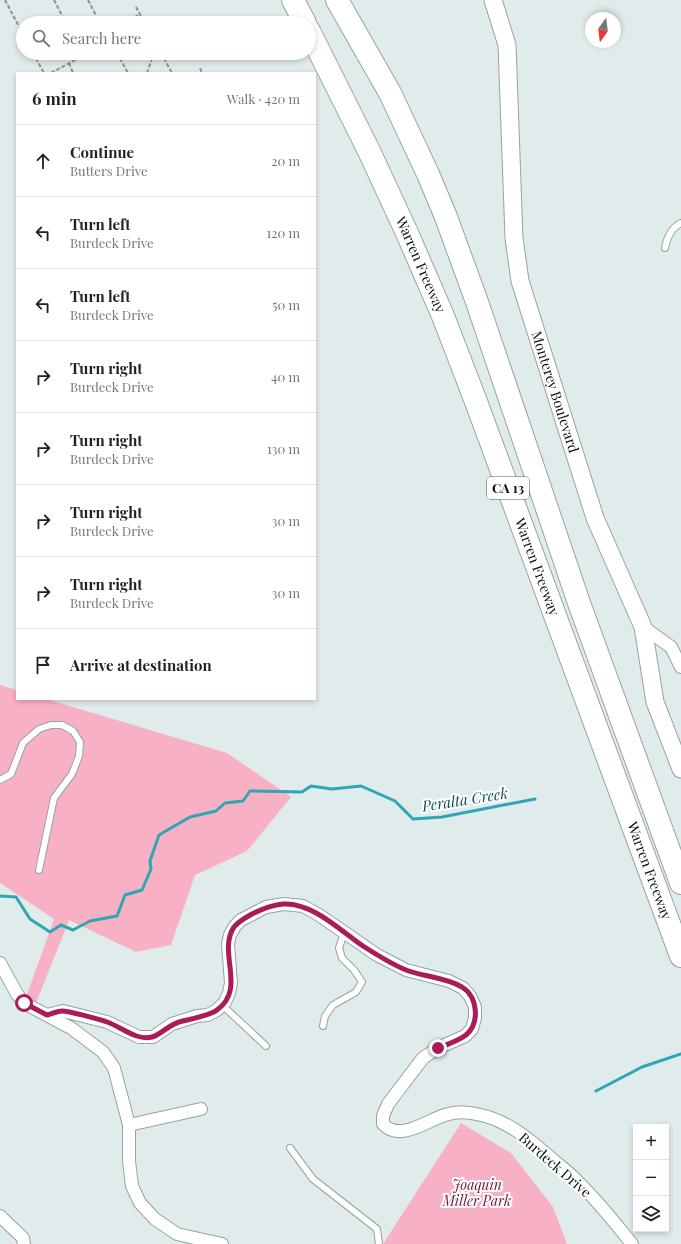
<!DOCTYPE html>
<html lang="en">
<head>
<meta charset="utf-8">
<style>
  :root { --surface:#fff; --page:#f6f6f6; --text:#222; --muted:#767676; --line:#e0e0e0 }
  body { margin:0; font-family:"Playfair Display",serif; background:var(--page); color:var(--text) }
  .controls { position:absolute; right:12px; bottom:12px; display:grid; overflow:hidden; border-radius:0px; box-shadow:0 2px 6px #0003 }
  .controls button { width:36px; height:36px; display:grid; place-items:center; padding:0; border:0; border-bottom:1px solid var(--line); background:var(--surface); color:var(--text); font:20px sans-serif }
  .compass { position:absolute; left:585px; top:12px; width:36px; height:36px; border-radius:50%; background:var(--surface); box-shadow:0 2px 6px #0003; rotate:194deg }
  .stop { position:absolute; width:12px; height:12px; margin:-9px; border:3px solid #a91b59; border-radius:50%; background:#fff }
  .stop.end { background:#a91b59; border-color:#fff; box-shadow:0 1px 4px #0008 }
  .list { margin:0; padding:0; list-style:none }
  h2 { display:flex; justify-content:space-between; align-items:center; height:52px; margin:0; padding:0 16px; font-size:17px }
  h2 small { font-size:13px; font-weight:400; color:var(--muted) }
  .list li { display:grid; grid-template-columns:26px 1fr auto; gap:12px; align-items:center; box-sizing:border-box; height:72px; padding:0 16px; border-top:1px solid var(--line) }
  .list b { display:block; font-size:15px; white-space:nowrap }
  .list p { margin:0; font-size:13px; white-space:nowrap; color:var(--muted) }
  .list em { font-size:13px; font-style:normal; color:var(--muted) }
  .icon { flex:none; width:22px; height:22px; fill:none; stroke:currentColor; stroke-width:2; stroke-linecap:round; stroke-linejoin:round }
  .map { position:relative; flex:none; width:681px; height:1244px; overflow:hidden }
  .search { position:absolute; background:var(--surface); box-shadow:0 2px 6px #0003; left:16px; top:16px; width:300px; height:44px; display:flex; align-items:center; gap:10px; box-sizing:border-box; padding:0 14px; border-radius:22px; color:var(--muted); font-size:15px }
  .panel { position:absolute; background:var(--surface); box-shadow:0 2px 6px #0003; left:16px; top:72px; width:300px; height:628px; border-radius:0px }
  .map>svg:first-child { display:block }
  .green { fill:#f8b0c4 }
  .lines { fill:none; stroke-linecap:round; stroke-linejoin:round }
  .stream { stroke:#2fa7b3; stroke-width:3 }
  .lane-casing { stroke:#98a2a3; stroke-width:8 }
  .street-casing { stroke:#98a2a3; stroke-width:14 }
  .secondary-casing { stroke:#98a2a3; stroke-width:19 }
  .highway-casing { stroke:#98a2a3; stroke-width:24 }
  .path { stroke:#8b9394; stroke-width:2; stroke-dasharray:4 2; stroke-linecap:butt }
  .lane { stroke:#fff; stroke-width:6 }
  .street { stroke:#fff; stroke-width:12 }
  .secondary { stroke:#fff; stroke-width:17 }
  .highway { stroke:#fff; stroke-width:22 }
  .route { stroke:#a91b59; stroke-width:5 }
  .labels { text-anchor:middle; stroke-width:4; stroke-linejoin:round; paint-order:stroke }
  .shield { fill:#fff; stroke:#545656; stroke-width:1 }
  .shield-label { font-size:13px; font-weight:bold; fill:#0a0e0e }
  .street-label { font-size:14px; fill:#0a0e0e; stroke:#fff }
  .park-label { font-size:14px; font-style:italic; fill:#70163b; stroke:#fff }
  .water-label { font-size:15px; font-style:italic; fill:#0b5056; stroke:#fff }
</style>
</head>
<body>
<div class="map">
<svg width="681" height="1244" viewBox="0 0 681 1244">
  <rect width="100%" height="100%" fill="#e0ebec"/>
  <path class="green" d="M 0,685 L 17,690 L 17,699 L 46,699 L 227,753 L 291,797 L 247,851 L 195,875 L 171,945 L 136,952 L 69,920 L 34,1008 L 24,1003 L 54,919 L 0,883 Z
    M 461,1123 L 511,1153 L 553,1207 L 567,1244 L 383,1244 Z"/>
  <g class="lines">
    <path class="stream" d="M 0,896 L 16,897 L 30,919 L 50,932 L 61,925 L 73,930 L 90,921 L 117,916 L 125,895 L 142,890 L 151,869 L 150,861 L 159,835 L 190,817 L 216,811 L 225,803 L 243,801 L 250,791 L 302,792 L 311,786 L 332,789 L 361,786 L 395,801 L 413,819 L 442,817 L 535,799
      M 596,1091 L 642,1067 L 681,1054"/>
    <defs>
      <path id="lane" d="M 665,248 C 667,237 671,228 681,223
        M 0,780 L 11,774 L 23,743 L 39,729 L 51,725 L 62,725 L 73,731 L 80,742 L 79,756 L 72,774 L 54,798 L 39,870
        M 222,1005 L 266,1046
        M 323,1026 L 325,1016 L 333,1005 L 356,992 L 362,982 L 354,970 L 342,958 L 339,948 L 344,933
        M 290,1148 L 313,1179 L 377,1229 L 379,1244"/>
      <path id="street" d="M 643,627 L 671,647 L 681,667
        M 0,963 L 17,994 L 24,1003 L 71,1028 L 103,1052 L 114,1068 L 129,1125 L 129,1161 L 132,1186 L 140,1203 L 155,1219 L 177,1234 L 222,1244
        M 47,1015 L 63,1011 L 107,1022 L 139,1037 L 153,1037 L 172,1024 L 197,1016 L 208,1015 L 217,1010 L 225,1002 L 229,993 L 231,983 L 228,944 L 230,935 L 235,926 L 241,920 L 266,907 L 284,904 L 303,906 L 319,915 L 377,955 L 406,970 L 449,981 L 463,988 L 470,996 L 475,1007 L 475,1018 L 472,1029 L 465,1036 L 438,1048 L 423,1058 L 388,1104 L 383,1116 L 383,1124 C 400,1142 426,1121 445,1115 C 458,1111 468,1112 481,1115 C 508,1121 530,1140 551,1158 C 560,1166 570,1173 578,1182 C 598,1201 615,1223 632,1244
        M 129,1125 L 201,1109
        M 0,1216 L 23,1238 L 24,1244"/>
      <g id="secondary">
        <path id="s1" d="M 493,0 L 507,45 L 514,238 L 520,281 L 595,518 L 643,627 L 655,702 L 681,769"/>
      </g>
      <g id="highway">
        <path d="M 293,0 L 305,23"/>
        <path d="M 337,0 L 390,93 L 428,174 L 446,217 L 477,302 L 579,603 L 681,883"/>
        <path id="s2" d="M 309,31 L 369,151 L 407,233 L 443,316 L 475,399 L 681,956"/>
      </g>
    </defs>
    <use href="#lane" class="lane-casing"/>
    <use href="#street" class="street-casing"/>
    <use href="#secondary" class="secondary-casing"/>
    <use href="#highway" class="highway-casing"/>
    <path class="path" d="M 5,0 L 23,34
      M 54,0 L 66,23
      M 88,0 L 100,23
      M 136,7 L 145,23
      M 124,23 L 140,14
      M 33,53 L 44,73
      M 117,53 L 128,73
      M 161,53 L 172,73
      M 69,63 L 73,73
      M 200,68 L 202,73
      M 51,73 L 88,53
      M 147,73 L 154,53"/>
    <use href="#lane" class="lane"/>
    <use href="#street" class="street"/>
    <use href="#secondary" class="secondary"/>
    <use href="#highway" class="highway"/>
  </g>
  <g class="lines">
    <path class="route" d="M 24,1003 L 47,1015 C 52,1014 57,1011 62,1011 C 68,1011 99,1019 107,1022 C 122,1027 136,1041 152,1037 C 160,1035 169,1025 179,1022 C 190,1019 209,1016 217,1010 C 247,989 217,952 234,927 C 239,921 245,918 252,914 C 262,909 271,905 283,904 C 312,902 341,931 363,946 C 377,955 391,964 406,970 C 424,977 445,977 462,987 C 478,997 480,1023 466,1035 C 458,1041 446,1045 438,1048"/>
  </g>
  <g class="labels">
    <rect class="shield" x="487" y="477" width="42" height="22" rx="3"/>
    <g class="shield-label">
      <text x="508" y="493">CA 13</text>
    </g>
    <g class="street-label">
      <text dy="5" stroke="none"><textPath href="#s2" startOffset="259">Warren Freeway</textPath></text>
      <text dy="5" stroke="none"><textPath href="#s1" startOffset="400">Monterey Boulevard</textPath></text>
      <text dy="5" stroke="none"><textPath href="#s2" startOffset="583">Warren Freeway</textPath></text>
      <text dy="5" stroke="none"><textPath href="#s2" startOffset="907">Warren Freeway</textPath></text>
      <text transform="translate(555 1165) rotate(41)" y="5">Burdeck Drive</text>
    </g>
    <g class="park-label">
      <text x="477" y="1190">Joaquin<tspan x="477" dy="16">Miller Park</tspan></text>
    </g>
    <g class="water-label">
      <text transform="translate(465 800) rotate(-9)" y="5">Peralta Creek</text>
    </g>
  </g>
</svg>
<div class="controls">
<button>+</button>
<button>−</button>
<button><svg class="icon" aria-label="layers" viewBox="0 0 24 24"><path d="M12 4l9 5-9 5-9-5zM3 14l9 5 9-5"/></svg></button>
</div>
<svg class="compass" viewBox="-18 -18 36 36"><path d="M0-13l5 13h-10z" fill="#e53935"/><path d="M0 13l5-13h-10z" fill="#767676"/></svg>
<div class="stop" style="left:24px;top:1003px"></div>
<div class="stop end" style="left:438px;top:1048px"></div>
<div class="search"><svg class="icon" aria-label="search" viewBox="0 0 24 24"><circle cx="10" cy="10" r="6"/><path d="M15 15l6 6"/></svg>Search here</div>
<section class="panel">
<h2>6 min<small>Walk · 420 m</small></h2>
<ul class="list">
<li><svg class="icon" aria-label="ahead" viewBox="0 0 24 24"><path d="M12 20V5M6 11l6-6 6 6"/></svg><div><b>Continue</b><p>Butters Drive</p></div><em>20 m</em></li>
<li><svg class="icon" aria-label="left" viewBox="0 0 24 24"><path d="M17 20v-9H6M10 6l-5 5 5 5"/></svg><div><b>Turn left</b><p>Burdeck Drive</p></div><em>120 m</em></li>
<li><svg class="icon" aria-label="left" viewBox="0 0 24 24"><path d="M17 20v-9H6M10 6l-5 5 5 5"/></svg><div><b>Turn left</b><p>Burdeck Drive</p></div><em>50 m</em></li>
<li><svg class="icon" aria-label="right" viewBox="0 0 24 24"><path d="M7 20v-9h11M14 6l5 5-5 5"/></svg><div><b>Turn right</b><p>Burdeck Drive</p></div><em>40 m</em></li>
<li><svg class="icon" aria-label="right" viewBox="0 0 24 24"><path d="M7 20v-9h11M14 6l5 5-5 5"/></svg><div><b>Turn right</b><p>Burdeck Drive</p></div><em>130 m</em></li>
<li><svg class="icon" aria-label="right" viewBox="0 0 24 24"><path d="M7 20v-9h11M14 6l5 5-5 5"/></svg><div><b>Turn right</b><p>Burdeck Drive</p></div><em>30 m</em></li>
<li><svg class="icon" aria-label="right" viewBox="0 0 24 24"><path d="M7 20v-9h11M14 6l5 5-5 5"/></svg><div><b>Turn right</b><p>Burdeck Drive</p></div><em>30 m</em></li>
<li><svg class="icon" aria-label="arrive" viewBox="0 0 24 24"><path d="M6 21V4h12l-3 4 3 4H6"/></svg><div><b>Arrive at destination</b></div></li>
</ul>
</section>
</div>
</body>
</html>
